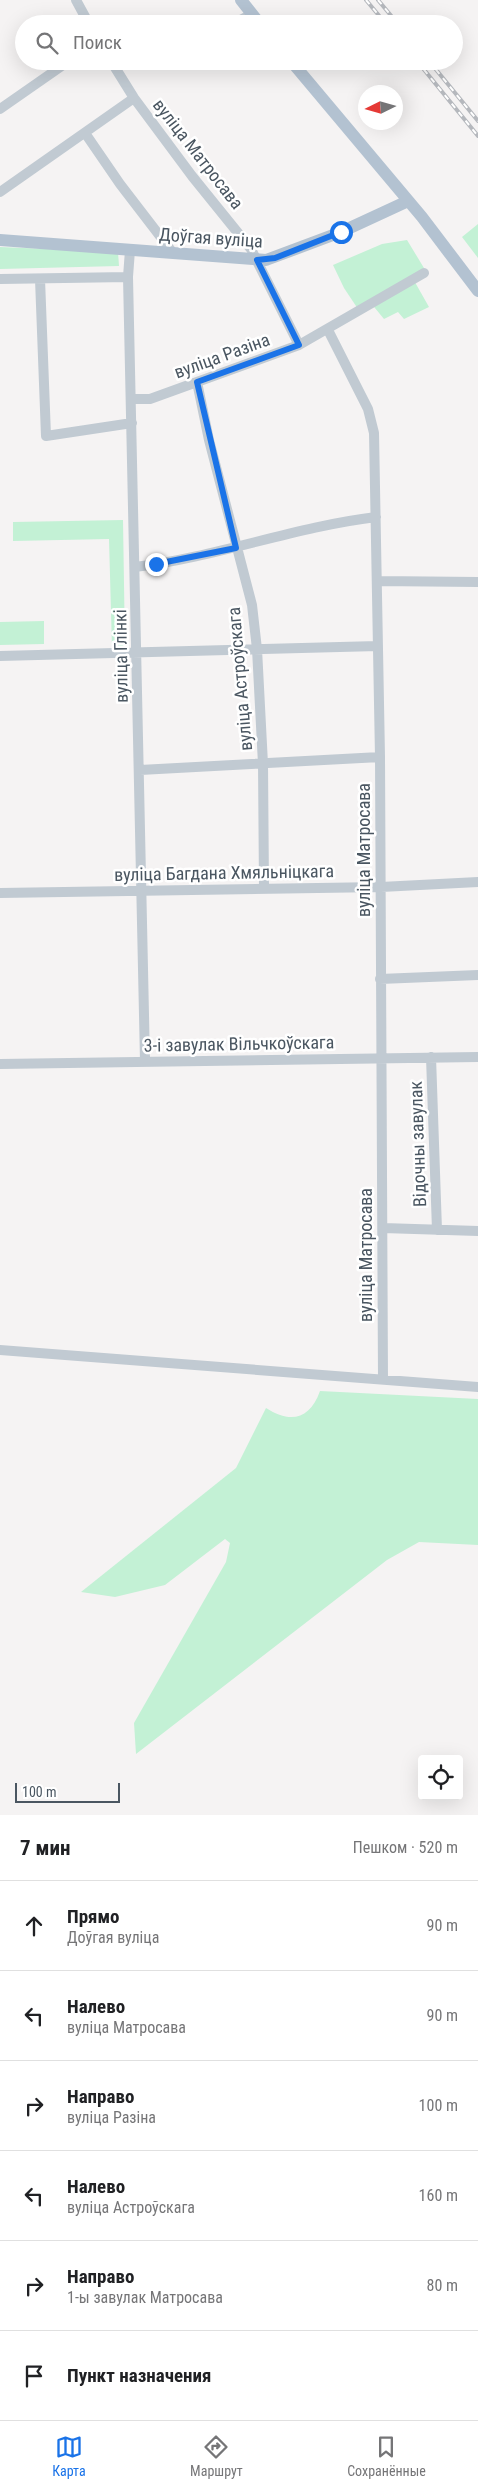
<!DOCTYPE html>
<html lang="ru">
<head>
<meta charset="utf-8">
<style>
  :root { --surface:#fff; --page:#f2f2f2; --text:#202124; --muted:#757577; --line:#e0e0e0; --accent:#1a73e8 }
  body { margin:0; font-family:"Roboto Condensed",sans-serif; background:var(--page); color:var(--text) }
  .controls { position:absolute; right:15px; bottom:15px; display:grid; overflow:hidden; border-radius:5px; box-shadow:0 5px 20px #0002 }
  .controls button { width:45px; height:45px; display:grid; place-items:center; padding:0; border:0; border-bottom:1px solid var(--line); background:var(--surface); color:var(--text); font:25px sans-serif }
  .compass { position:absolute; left:358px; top:85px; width:45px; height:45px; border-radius:50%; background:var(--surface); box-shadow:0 5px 20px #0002; rotate:265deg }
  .scale { position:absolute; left:15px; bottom:12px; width:105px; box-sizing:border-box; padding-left:5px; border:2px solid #4a5661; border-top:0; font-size:14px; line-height:18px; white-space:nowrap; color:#4a5661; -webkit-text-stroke:4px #fff; paint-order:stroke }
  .stop { position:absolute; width:15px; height:15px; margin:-11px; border:4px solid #1a73e8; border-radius:50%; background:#fff }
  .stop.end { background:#1a73e8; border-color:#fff; box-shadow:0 1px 5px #0008 }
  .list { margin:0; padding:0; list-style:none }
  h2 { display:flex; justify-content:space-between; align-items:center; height:65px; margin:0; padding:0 20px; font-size:21px }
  h2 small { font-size:16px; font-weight:400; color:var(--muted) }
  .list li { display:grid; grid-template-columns:32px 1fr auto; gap:15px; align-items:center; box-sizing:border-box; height:90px; padding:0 20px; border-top:1px solid var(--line) }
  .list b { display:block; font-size:19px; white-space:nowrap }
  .list p { margin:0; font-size:16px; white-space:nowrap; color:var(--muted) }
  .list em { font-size:16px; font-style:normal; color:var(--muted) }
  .icon { flex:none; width:28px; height:28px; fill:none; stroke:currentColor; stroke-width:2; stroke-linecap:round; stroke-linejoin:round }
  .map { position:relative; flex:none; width:478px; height:1815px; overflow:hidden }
  .search { position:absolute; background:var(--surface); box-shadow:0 5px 20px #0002; left:15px; right:15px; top:15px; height:55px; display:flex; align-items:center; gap:12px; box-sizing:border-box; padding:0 18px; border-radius:28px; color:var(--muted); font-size:19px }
  .sheet { height:605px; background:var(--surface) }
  nav { display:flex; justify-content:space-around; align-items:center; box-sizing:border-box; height:70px; border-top:1px solid var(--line); background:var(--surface); font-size:14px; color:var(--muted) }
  nav a { display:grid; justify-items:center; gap:2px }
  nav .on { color:var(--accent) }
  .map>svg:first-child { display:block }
  .green { fill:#c3f1d5 }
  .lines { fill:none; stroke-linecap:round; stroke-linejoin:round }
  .minor { stroke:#c1cad2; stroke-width:10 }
  .major { stroke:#b3c2d1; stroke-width:12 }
  .rail-casing { stroke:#b5b8bd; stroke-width:4 }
  .rail { stroke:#fff; stroke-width:2; stroke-dasharray:5.5; stroke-linecap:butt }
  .route { stroke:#1a73e8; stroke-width:6 }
  .labels { text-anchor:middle; stroke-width:5; stroke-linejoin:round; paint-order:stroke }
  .street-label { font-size:18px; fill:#4a5661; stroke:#fff }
</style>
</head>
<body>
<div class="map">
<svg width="478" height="1815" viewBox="0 0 478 1815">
  <rect width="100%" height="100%" fill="#f5f3f3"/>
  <path class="green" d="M 478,224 L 478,258 L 462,237 Z
    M 407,240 L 424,268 L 412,277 L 429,307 L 404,319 L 398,312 L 384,319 L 370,302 L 358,309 L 344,288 L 333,265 L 382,244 Z
    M 0,247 L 118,252 L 119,266 L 0,269 Z
    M 123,520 L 125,648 L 112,648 L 109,539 L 13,541 L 13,522 Z
    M 44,621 L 44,644 L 0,645 L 0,622 Z
    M 320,1391 L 478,1399 L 478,1545 L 419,1542 L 387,1560 L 136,1754 L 134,1723 L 226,1562 L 230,1543 L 225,1539 L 165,1585 L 115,1597 L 81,1592 L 236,1468 L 266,1408 C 291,1424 310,1419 320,1391 Z"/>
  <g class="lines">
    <path class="minor" d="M 76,0 L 89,24
      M 233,24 L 252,14
      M 111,61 L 134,98 L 192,176 L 251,249 L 299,345
      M 0,109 L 66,63 L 120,61
      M 85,133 L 120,184 L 173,253
      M 0,192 L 134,98
      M 130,250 L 128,277 L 145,1061
      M 0,279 L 128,277
      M 40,279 L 46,436 L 132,423
      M 328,330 L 368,409 L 374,433 L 380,757 L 383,1380
      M 197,382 L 209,440 L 252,605 L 257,649 L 263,764 L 264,889
      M 132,399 L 150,399 L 299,345 L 424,273
      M 135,567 C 217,557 294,527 376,517
      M 377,581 L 478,582
      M 0,656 L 378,646
      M 140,770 L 380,757
      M 0,893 L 381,887 L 478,882
      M 380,979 L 478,975
      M 431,1057 L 437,1230
      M 0,1064 L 478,1057
      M 383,1228 L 478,1231
      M 0,1350 L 478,1387"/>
    <path class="major" d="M 241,0 L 260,24
      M 291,61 L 422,217 L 478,291
      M 0,240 L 266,260 L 341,232 L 408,201"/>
    <defs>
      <path id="rail" d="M 366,0 L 386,24
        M 378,0 L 398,24
        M 417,61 L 478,136
        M 429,61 L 478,121"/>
    </defs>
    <use href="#rail" class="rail-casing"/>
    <use href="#rail" class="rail"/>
  </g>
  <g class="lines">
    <path class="route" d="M 156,564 L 236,548 L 197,382 L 299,345 L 257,260 L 275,258 L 341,232"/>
  </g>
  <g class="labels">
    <g class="street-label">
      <text transform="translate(198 154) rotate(52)" y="6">вуліца Матросава</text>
      <text transform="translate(211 238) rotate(4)" y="6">Доўгая вуліца</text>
      <text transform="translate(222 356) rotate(-20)" y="6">вуліца Разіна</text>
      <text transform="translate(121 656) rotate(-91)" y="6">вуліца Глінкі</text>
      <text transform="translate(240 679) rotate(-95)" y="6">вуліца Астроўскага</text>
      <text transform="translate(364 850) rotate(-90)" y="6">вуліца Матросава</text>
      <text transform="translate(224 873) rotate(-1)" y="6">вуліца Багдана Хмяльніцкага</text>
      <text transform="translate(239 1044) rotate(-1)" y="6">3-і завулак Вільчкоўскага</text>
      <text transform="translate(418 1144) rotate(-92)" y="6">Відочны завулак</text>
      <text transform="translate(366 1255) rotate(-90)" y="6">вуліца Матросава</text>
    </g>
  </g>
</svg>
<div class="controls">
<button><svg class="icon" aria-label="locate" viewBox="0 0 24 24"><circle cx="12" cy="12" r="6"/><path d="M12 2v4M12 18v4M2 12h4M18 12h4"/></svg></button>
</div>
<svg class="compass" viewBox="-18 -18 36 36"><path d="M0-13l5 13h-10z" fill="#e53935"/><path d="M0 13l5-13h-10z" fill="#757577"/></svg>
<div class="scale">100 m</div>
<div class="stop" style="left:341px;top:232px"></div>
<div class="stop end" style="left:156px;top:564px"></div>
<div class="search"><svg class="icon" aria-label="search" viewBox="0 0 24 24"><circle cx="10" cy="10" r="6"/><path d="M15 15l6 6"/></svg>Поиск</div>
</div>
<section class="sheet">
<h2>7 мин<small>Пешком · 520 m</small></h2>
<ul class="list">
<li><svg class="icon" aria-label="ahead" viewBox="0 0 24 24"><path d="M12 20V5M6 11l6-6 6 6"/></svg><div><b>Прямо</b><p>Доўгая вуліца</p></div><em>90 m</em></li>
<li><svg class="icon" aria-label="left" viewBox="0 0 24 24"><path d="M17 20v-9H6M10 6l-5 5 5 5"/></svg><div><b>Налево</b><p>вуліца Матросава</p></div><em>90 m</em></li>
<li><svg class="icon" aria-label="right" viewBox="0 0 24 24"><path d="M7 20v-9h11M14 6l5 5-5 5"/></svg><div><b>Направо</b><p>вуліца Разіна</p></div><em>100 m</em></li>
<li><svg class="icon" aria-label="left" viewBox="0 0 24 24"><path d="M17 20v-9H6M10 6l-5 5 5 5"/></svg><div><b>Налево</b><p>вуліца Астроўскага</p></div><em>160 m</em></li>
<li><svg class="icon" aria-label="right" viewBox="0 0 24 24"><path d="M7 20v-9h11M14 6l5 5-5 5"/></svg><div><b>Направо</b><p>1-ы завулак Матросава</p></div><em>80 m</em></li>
<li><svg class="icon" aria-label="arrive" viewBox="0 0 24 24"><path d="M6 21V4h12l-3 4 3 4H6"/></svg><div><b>Пункт назначения</b></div></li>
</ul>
</section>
<nav>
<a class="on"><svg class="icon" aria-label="map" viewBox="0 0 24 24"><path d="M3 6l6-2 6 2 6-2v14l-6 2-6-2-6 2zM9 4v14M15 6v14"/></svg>Карта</a>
<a><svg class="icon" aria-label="directions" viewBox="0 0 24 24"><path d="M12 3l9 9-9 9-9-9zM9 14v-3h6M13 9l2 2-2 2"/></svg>Маршрут</a>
<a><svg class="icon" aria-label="saved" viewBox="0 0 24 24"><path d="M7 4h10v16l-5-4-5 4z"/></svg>Сохранённые</a>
</nav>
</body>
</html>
